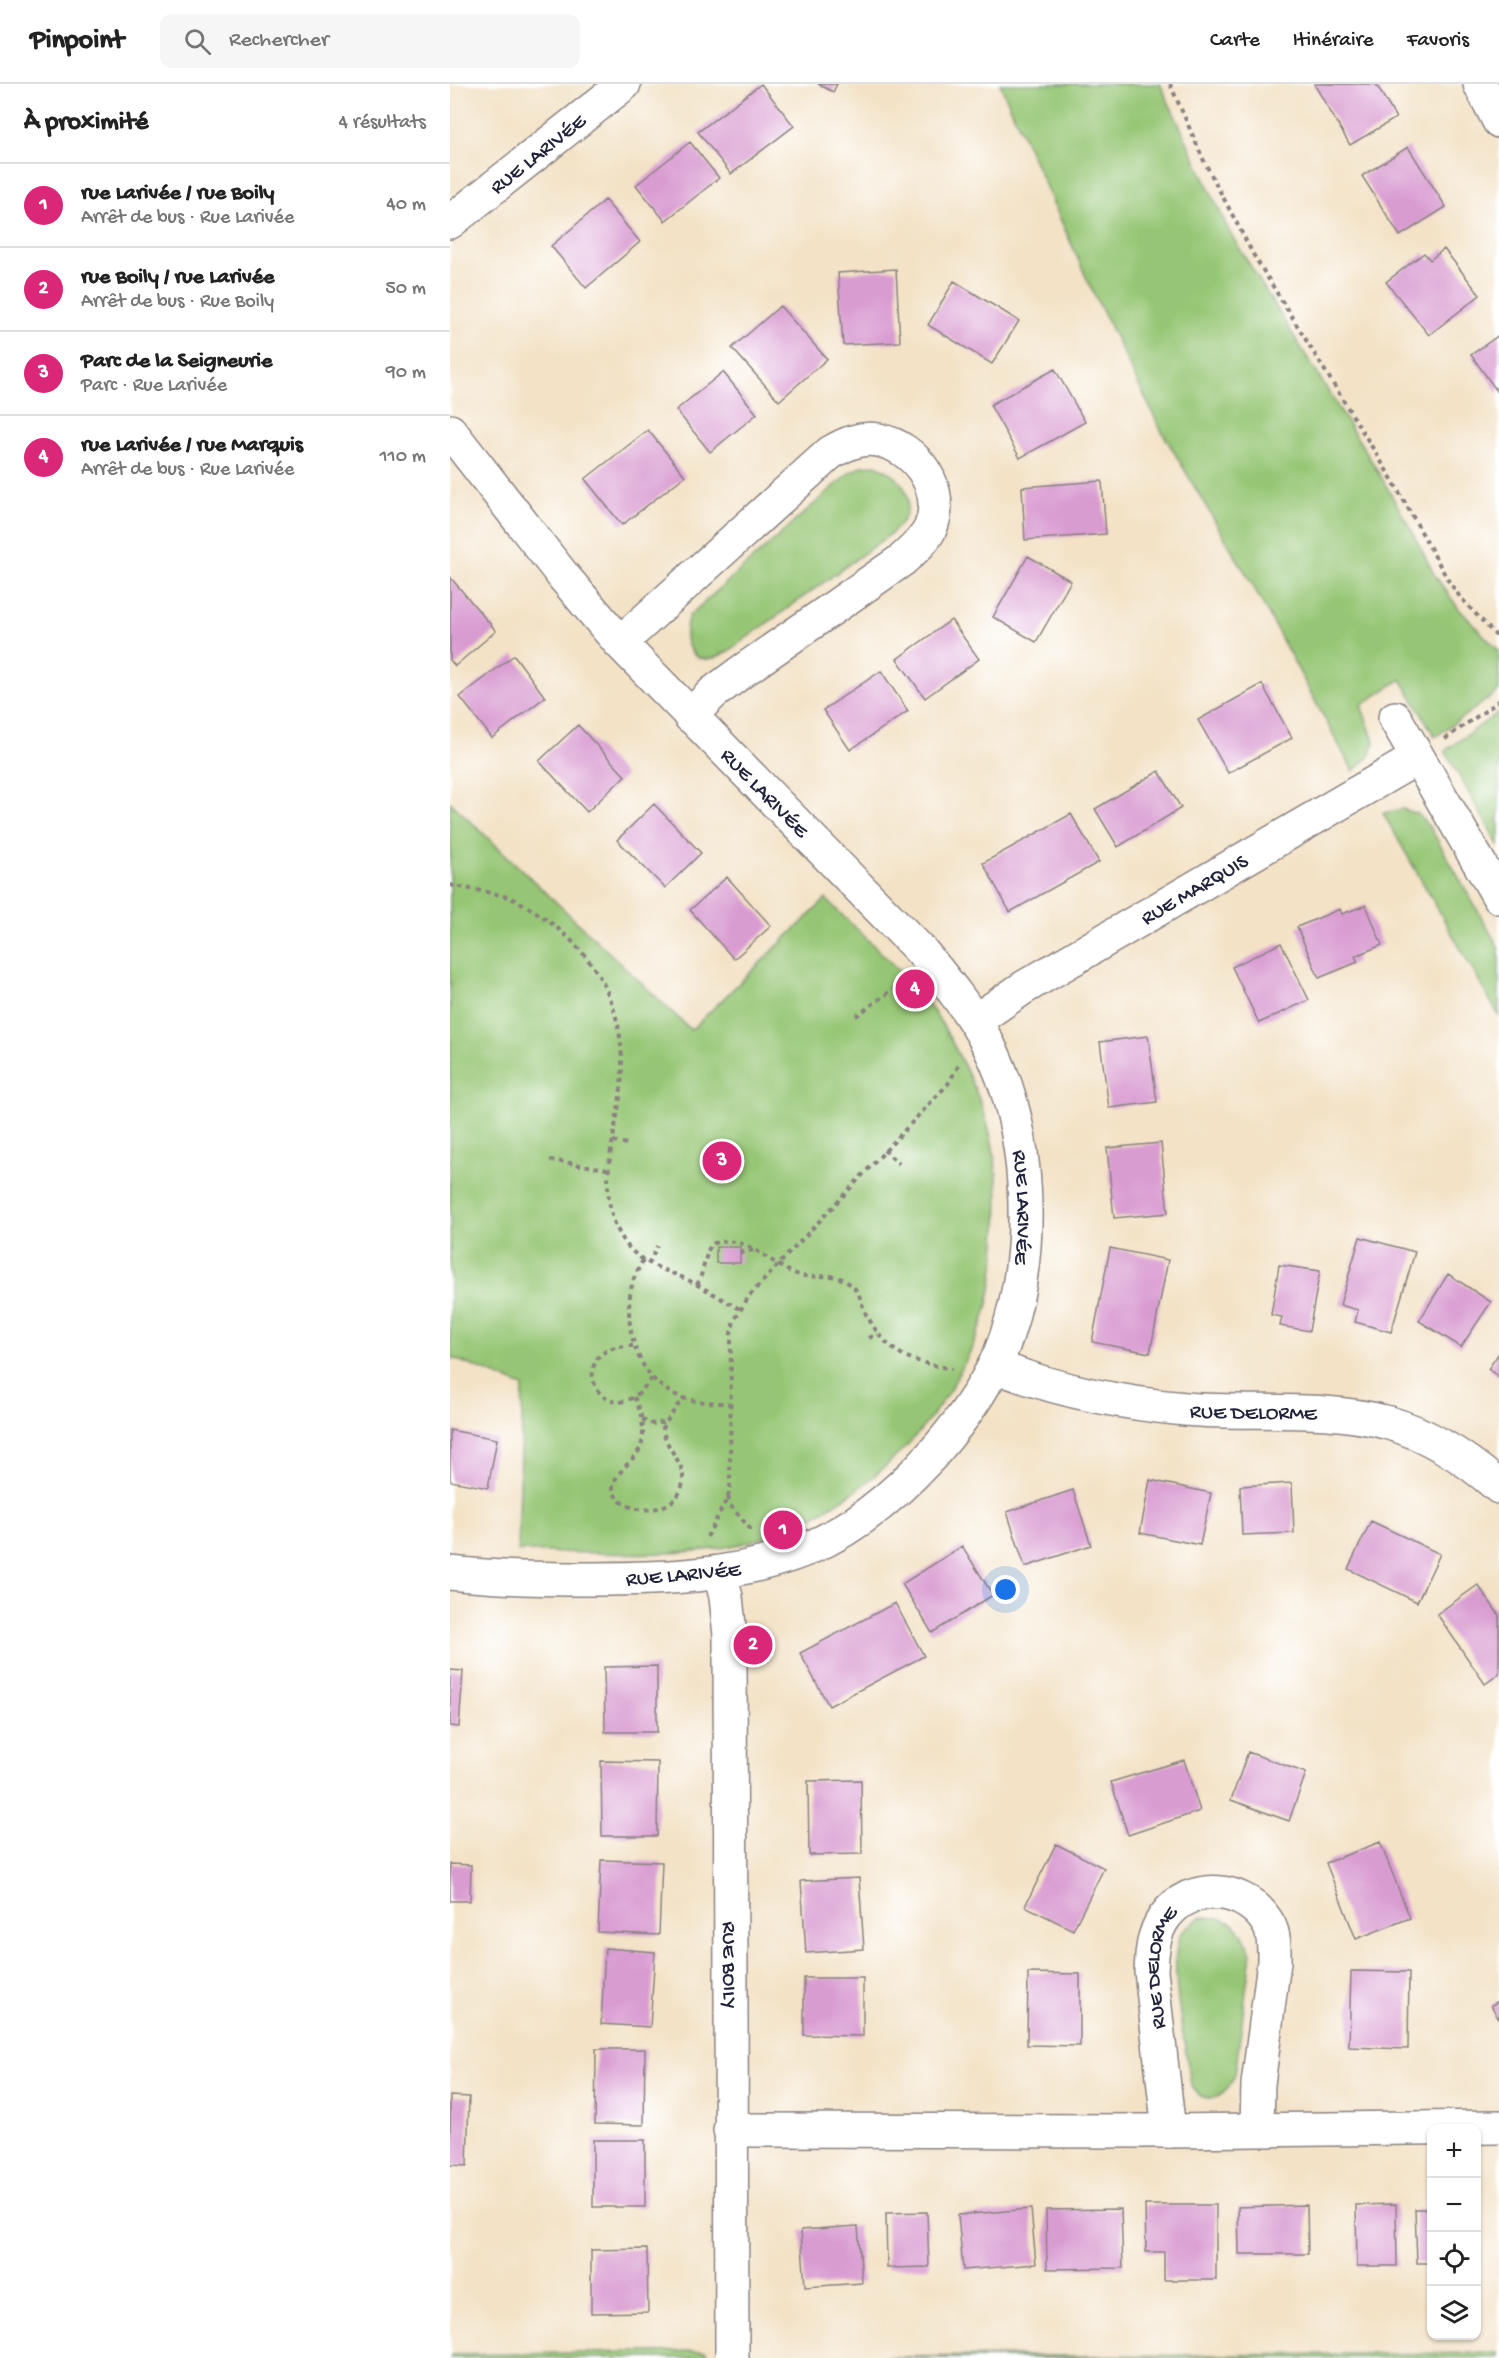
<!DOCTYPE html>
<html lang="fr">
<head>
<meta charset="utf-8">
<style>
  :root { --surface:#fff; --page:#f6f6f6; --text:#222; --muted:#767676; --line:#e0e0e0; --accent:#db2777 }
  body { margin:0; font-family:"Gochi Hand",sans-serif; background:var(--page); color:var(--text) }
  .controls { position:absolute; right:18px; bottom:18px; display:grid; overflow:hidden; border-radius:12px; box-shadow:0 2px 4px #0004 }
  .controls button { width:54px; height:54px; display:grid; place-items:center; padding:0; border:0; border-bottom:2px solid var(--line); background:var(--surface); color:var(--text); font:30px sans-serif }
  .you { position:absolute; left:556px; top:1506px; width:21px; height:21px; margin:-15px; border:4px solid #fff; border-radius:50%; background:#1a73e8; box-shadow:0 0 0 9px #1a73e833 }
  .badge { display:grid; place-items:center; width:39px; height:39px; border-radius:50%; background:var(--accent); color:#fff; font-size:20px; font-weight:700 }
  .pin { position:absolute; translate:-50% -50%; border:3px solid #fff; box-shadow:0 2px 6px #0006 }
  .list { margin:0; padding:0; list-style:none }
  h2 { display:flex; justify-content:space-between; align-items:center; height:78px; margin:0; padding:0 24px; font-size:26px }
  h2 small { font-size:20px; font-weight:400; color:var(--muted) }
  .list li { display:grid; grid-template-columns:39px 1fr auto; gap:18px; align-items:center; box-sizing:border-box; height:84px; padding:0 24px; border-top:2px solid var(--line) }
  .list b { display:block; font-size:22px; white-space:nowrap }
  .list p { margin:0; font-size:20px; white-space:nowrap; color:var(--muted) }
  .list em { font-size:20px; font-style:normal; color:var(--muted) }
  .icon { flex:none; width:33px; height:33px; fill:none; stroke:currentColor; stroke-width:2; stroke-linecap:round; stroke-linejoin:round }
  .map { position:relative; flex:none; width:1049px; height:2274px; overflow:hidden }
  header { display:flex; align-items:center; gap:36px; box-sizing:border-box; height:84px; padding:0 30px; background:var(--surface); border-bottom:2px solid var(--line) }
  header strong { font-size:28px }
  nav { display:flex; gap:33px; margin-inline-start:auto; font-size:21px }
  .search { width:420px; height:54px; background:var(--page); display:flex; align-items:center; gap:15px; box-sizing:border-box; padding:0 21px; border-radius:12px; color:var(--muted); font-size:22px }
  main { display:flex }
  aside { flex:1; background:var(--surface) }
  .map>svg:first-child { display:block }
  .green { fill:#96c675; stroke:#5c7458; stroke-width:1.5 }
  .building { fill:#d99cd1 }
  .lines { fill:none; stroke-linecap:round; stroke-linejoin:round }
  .minor-casing { stroke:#8a8280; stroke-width:36 }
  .path { stroke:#8a8280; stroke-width:4; stroke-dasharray:4.5 4.5; stroke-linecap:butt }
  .minor { stroke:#fff; stroke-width:33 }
  .labels { text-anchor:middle; stroke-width:4.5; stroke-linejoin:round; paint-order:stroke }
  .street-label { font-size:21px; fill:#22223b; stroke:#fff }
</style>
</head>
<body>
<header>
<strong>Pinpoint</strong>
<div class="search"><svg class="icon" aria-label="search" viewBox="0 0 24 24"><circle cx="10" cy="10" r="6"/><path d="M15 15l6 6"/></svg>Rechercher</div>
<nav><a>Carte</a><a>Itinéraire</a><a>Favoris</a></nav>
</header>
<main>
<aside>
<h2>À proximité<small>4 résultats</small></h2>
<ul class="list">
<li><span class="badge">1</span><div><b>rue Larivée / rue Boily</b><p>Arrêt de bus · Rue Larivée</p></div><em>40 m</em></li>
<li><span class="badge">2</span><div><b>rue Boily / rue Larivée</b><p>Arrêt de bus · Rue Boily</p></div><em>50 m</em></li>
<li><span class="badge">3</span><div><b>Parc de la Seigneurie</b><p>Parc · Rue Larivée</p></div><em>90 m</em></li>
<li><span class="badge">4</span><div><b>rue Larivée / rue Marquis</b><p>Arrêt de bus · Rue Larivée</p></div><em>110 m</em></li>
</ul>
</aside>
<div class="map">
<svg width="1049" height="2274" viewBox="0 0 1049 2274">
  <rect width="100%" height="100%" fill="#fff"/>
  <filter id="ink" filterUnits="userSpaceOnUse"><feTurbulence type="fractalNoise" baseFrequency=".0167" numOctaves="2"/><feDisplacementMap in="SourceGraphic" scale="12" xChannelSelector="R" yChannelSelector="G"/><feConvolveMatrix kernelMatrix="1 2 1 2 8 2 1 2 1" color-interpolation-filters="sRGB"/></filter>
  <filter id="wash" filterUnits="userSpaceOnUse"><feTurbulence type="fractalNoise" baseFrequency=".008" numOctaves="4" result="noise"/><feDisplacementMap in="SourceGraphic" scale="24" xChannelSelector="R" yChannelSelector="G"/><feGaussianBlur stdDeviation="1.35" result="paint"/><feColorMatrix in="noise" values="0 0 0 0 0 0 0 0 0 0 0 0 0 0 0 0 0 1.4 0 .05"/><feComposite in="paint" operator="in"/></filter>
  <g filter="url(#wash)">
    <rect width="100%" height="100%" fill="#f3e2c6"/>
    <path class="green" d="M 550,0 L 710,0 L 780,149 L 927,386 L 962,447 L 985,492 L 1009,525 L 1049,567 L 1049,607 L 985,653 L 951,595 L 911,621 L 925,660 L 918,674 L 903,687 L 802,500 L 711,346 L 641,204 Z
      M 425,381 C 445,388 464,406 456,430 C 454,437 447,443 442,449 L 277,568 C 273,569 268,573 264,574 C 237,580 231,551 239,532 L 399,389 L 412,382 Z
      M 1049,628 L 1049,762 L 995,667 Z
      M 0,718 L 241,946 L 376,815 C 412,852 468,899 493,942 C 513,978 534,1018 542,1058 C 549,1091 549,1124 546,1158 C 545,1177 543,1197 539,1215 C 535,1235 526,1256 517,1274 C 476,1360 399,1426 309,1455 C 241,1477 139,1468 68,1467 L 73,1302 L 0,1273 Z
      M 952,725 L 968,730 L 981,745 L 1049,864 L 1049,932 L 933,729 Z
      M 752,1833 C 782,1833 791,1842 801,1869 L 785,1991 C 776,2012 755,2025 741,2001 C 737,1971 716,1873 731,1850 C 736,1842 744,1838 752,1833 Z
      M 256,2267 L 256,2274 L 0,2274 L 0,2271 Z
      M 1049,2269 L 1049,2274 L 304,2274 Z"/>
    <g id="blocks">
      <path class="building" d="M 311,0 L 344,42 L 281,90 L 248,48 Z
        M 368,0 L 387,0 L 383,8 Z
        M 864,0 L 926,0 L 946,34 L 900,61 Z
        M 240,58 L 269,94 L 215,137 L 186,101 Z
        M 958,63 L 996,123 L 950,152 L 912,92 Z
        M 155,116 L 190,158 L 136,204 L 101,162 Z
        M 994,165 L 1030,211 L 979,251 L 936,198 L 974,169 L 980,176 Z
        M 446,185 L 450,258 L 393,261 L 388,189 Z
        M 504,197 L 569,237 L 542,280 L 478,241 Z
        M 330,222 L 377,275 L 329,317 L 282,264 Z
        M 1049,251 L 1049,310 L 1021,271 Z
        M 605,285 L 635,338 L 570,374 L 540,321 Z
        M 273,288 L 307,330 L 260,368 L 226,326 Z
        M 198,346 L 235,392 L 172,441 L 135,395 Z
        M 652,397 L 656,450 L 575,456 L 572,403 Z
        M 578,472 L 621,497 L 586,558 L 543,533 Z
        M 0,493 L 46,547 L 5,582 L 0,576 Z
        M 501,536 L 529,575 L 475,614 L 447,575 Z
        M 64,571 L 95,613 L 42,654 L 10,613 Z
        M 431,587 L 458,627 L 400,666 L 373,626 Z
        M 812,600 L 842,654 L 778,689 L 748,636 Z
        M 128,641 L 175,692 L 137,728 L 89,677 Z
        M 709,687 L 731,724 L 668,763 L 645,725 Z
        M 204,720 L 251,769 L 215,804 L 167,756 Z
        M 621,730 L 649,778 L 560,828 L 533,779 Z
        M 277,793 L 321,842 L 284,875 L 240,826 Z
        M 916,821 L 932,861 L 905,872 L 908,878 L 869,894 L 847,843 L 890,825 L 892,830 Z
        M 831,859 L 859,916 L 809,939 L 782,883 Z
        M 698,952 L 707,1018 L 659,1024 L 650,958 Z
        M 711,1059 L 718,1129 L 664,1134 L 657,1064 Z
        M 910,1153 L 965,1168 L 941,1248 L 905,1238 L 908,1226 L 890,1221 Z
        M 266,1163 L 290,1163 L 290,1179 L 266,1179 Z
        M 660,1164 L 718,1176 L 700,1269 L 642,1258 Z
        M 829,1181 L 870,1187 L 859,1247 L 830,1242 L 832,1233 L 821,1231 Z
        M 998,1190 L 1041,1218 L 1011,1263 L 969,1237 Z
        M 1049,1269 L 1049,1293 L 1038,1285 Z
        M 0,1346 L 47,1355 L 38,1404 L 0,1397 Z
        M 700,1396 L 761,1409 L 750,1461 L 690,1449 Z
        M 842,1399 L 844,1449 L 792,1451 L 790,1402 Z
        M 623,1406 L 641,1461 L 575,1483 L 557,1428 Z
        M 921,1437 L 990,1470 L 967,1518 L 898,1485 Z
        M 512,1462 L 543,1511 L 482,1549 L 452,1500 Z
        M 1028,1501 L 1049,1531 L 1049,1590 L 1035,1600 L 987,1530 Z
        M 445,1519 L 474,1572 L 379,1622 L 350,1569 Z
        M 207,1582 L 207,1648 L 155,1648 L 154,1583 Z
        M 0,1586 L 13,1587 L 9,1643 L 0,1642 Z
        M 798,1668 L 856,1689 L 839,1737 L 781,1716 Z
        M 734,1676 L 750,1727 L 678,1751 L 661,1698 Z
        M 151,1677 L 208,1678 L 207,1752 L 152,1752 Z
        M 411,1696 L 412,1770 L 359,1771 L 358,1697 Z
        M 930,1758 L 960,1834 L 906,1855 L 876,1779 Z
        M 606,1760 L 654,1784 L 623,1846 L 575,1822 Z
        M 151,1776 L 212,1778 L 209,1851 L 148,1848 Z
        M 0,1780 L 21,1781 L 20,1817 L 0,1817 Z
        M 409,1794 L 414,1865 L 356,1869 L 351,1797 Z
        M 155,1864 L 205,1868 L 200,1943 L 151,1940 Z
        M 901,1887 L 959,1888 L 958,1965 L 899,1963 Z
        M 578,1889 L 630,1890 L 630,1962 L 577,1961 Z
        M 354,1894 L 413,1894 L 413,1952 L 354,1951 Z
        M 1049,1917 L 1049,1936 L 1041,1921 Z
        M 146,1965 L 195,1965 L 194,2041 L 145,2040 Z
        M 0,2012 L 19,2013 L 17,2082 L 0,2081 Z
        M 143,2056 L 195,2056 L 195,2123 L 143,2123 Z
        M 946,2120 L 947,2182 L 907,2182 L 906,2121 Z
        M 695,2121 L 766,2121 L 766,2196 L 714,2196 L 714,2168 L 696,2168 Z
        M 857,2121 L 858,2170 L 789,2170 L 788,2123 Z
        M 581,2125 L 586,2180 L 513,2186 L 508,2131 Z
        M 671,2125 L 673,2184 L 597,2185 L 596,2126 Z
        M 965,2125 L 982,2125 L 982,2179 L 967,2179 Z
        M 477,2128 L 479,2183 L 437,2184 L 436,2129 Z
        M 408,2142 L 412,2199 L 355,2203 L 351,2146 Z
        M 197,2165 L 198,2228 L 141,2229 L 141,2166 Z"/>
    </g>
  </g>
  <g filter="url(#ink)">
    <use href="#blocks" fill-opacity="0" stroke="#8a8280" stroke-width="1.5"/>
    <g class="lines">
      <defs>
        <g id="minor">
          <path d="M 1030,0 L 1049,37"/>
          <path id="s1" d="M 0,138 L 174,0"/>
          <path id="s2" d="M 0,347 L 114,493 L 170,559 L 472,868 C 496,897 520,926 538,960 C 581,1043 586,1165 556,1254 C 541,1298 512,1337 481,1372 C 447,1409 405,1445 357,1465 C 287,1493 214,1495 140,1495 C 93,1495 47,1494 0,1489"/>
          <path d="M 170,559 L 380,369 C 395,360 410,353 428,356 C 467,363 497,406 480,445 C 474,457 462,467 452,476 L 291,588 L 263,609 L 240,632"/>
          <path d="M 945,634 L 1049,813"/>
          <path id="s3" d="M 525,937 L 573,904 L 967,674"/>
          <path id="s4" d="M 545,1282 C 605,1306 670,1319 735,1325 C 803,1331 873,1321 939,1339 C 981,1351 1017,1375 1049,1403"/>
          <path id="s5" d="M 270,1489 L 276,1513 L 280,1551 L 282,2274"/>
          <path d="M 280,2046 L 719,2047 L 1049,2043"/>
          <path id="s6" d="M 719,2047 L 701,1887 C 702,1868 703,1850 714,1834 C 740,1796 798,1802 819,1841 C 825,1852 824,1866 824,1878 L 808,2000 L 807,2044"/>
        </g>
      </defs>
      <use href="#minor" class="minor-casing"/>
      <path class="path" d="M 720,0 L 754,77 L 803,170 L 943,397 L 998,496 L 1010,513 L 1049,555
        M 995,655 L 1049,617
        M 0,801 C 18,805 36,807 54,812 C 71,817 87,828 101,839 C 161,885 180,946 169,1020 C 162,1065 146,1115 174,1157 C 189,1180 215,1185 238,1196 C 256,1205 273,1216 290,1225
        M 406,932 L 452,899
        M 163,1057 L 177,1060
        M 434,1066 L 449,1080
        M 100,1076 L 157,1085
        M 290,1169 L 304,1166
        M 193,1176 C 189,1184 184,1192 182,1201 C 172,1241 187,1298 231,1313 C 246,1319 265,1318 281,1320
        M 199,1180 L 207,1162
        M 247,1201 C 254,1188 254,1174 261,1160 C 300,1147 321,1185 353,1192 C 372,1195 383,1186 401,1201 C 411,1209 410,1217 415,1228 C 438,1271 456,1276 502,1285
        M 419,1254 L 428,1250
        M 183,1262 C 175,1262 163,1262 156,1267 C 129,1283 147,1324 174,1317 C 187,1314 195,1302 203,1293
        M 184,1313 C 191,1327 196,1346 191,1362 C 186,1377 155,1394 165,1411 C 179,1434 230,1430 233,1397 C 235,1377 213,1363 213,1343 L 227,1322 L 234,1314
        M 192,1335 L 203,1340 L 215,1338
        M 278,1413 L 280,1403 L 281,1249 L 284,1237 L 299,1212 L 498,1000 L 509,981
        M 257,1453 L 278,1413 L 281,1422 L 301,1446"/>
      <use href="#minor" class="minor"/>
    </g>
  </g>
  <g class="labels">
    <g class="street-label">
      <text dy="7" stroke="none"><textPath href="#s1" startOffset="111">RUE LARIVÉE</textPath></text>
      <text dy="7" stroke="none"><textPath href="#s2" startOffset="480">RUE LARIVÉE</textPath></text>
      <text dy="7" stroke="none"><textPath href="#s3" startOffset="256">RUE MARQUIS</textPath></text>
      <text dy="7" stroke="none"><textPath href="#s2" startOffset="986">RUE LARIVÉE</textPath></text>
      <text dy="7" stroke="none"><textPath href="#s4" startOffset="264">RUE DELORME</textPath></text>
      <text transform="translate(233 1489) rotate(-5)" y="7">RUE LARIVÉE</text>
      <text dy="7" stroke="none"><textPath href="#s5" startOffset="393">RUE BOILY</textPath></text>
      <text dy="7" stroke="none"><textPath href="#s6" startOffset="166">RUE DELORME</textPath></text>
    </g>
  </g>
</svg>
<div class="controls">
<button>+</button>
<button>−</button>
<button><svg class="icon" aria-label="locate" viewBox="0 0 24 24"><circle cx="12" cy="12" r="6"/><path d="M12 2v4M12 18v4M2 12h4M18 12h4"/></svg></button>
<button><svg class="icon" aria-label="layers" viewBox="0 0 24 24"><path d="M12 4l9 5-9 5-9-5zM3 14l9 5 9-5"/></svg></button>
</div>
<div class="you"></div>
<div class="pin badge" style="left:333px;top:1446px">1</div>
<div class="pin badge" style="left:303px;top:1561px">2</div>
<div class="pin badge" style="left:272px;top:1077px">3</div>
<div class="pin badge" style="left:465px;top:905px">4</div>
</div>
</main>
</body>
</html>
